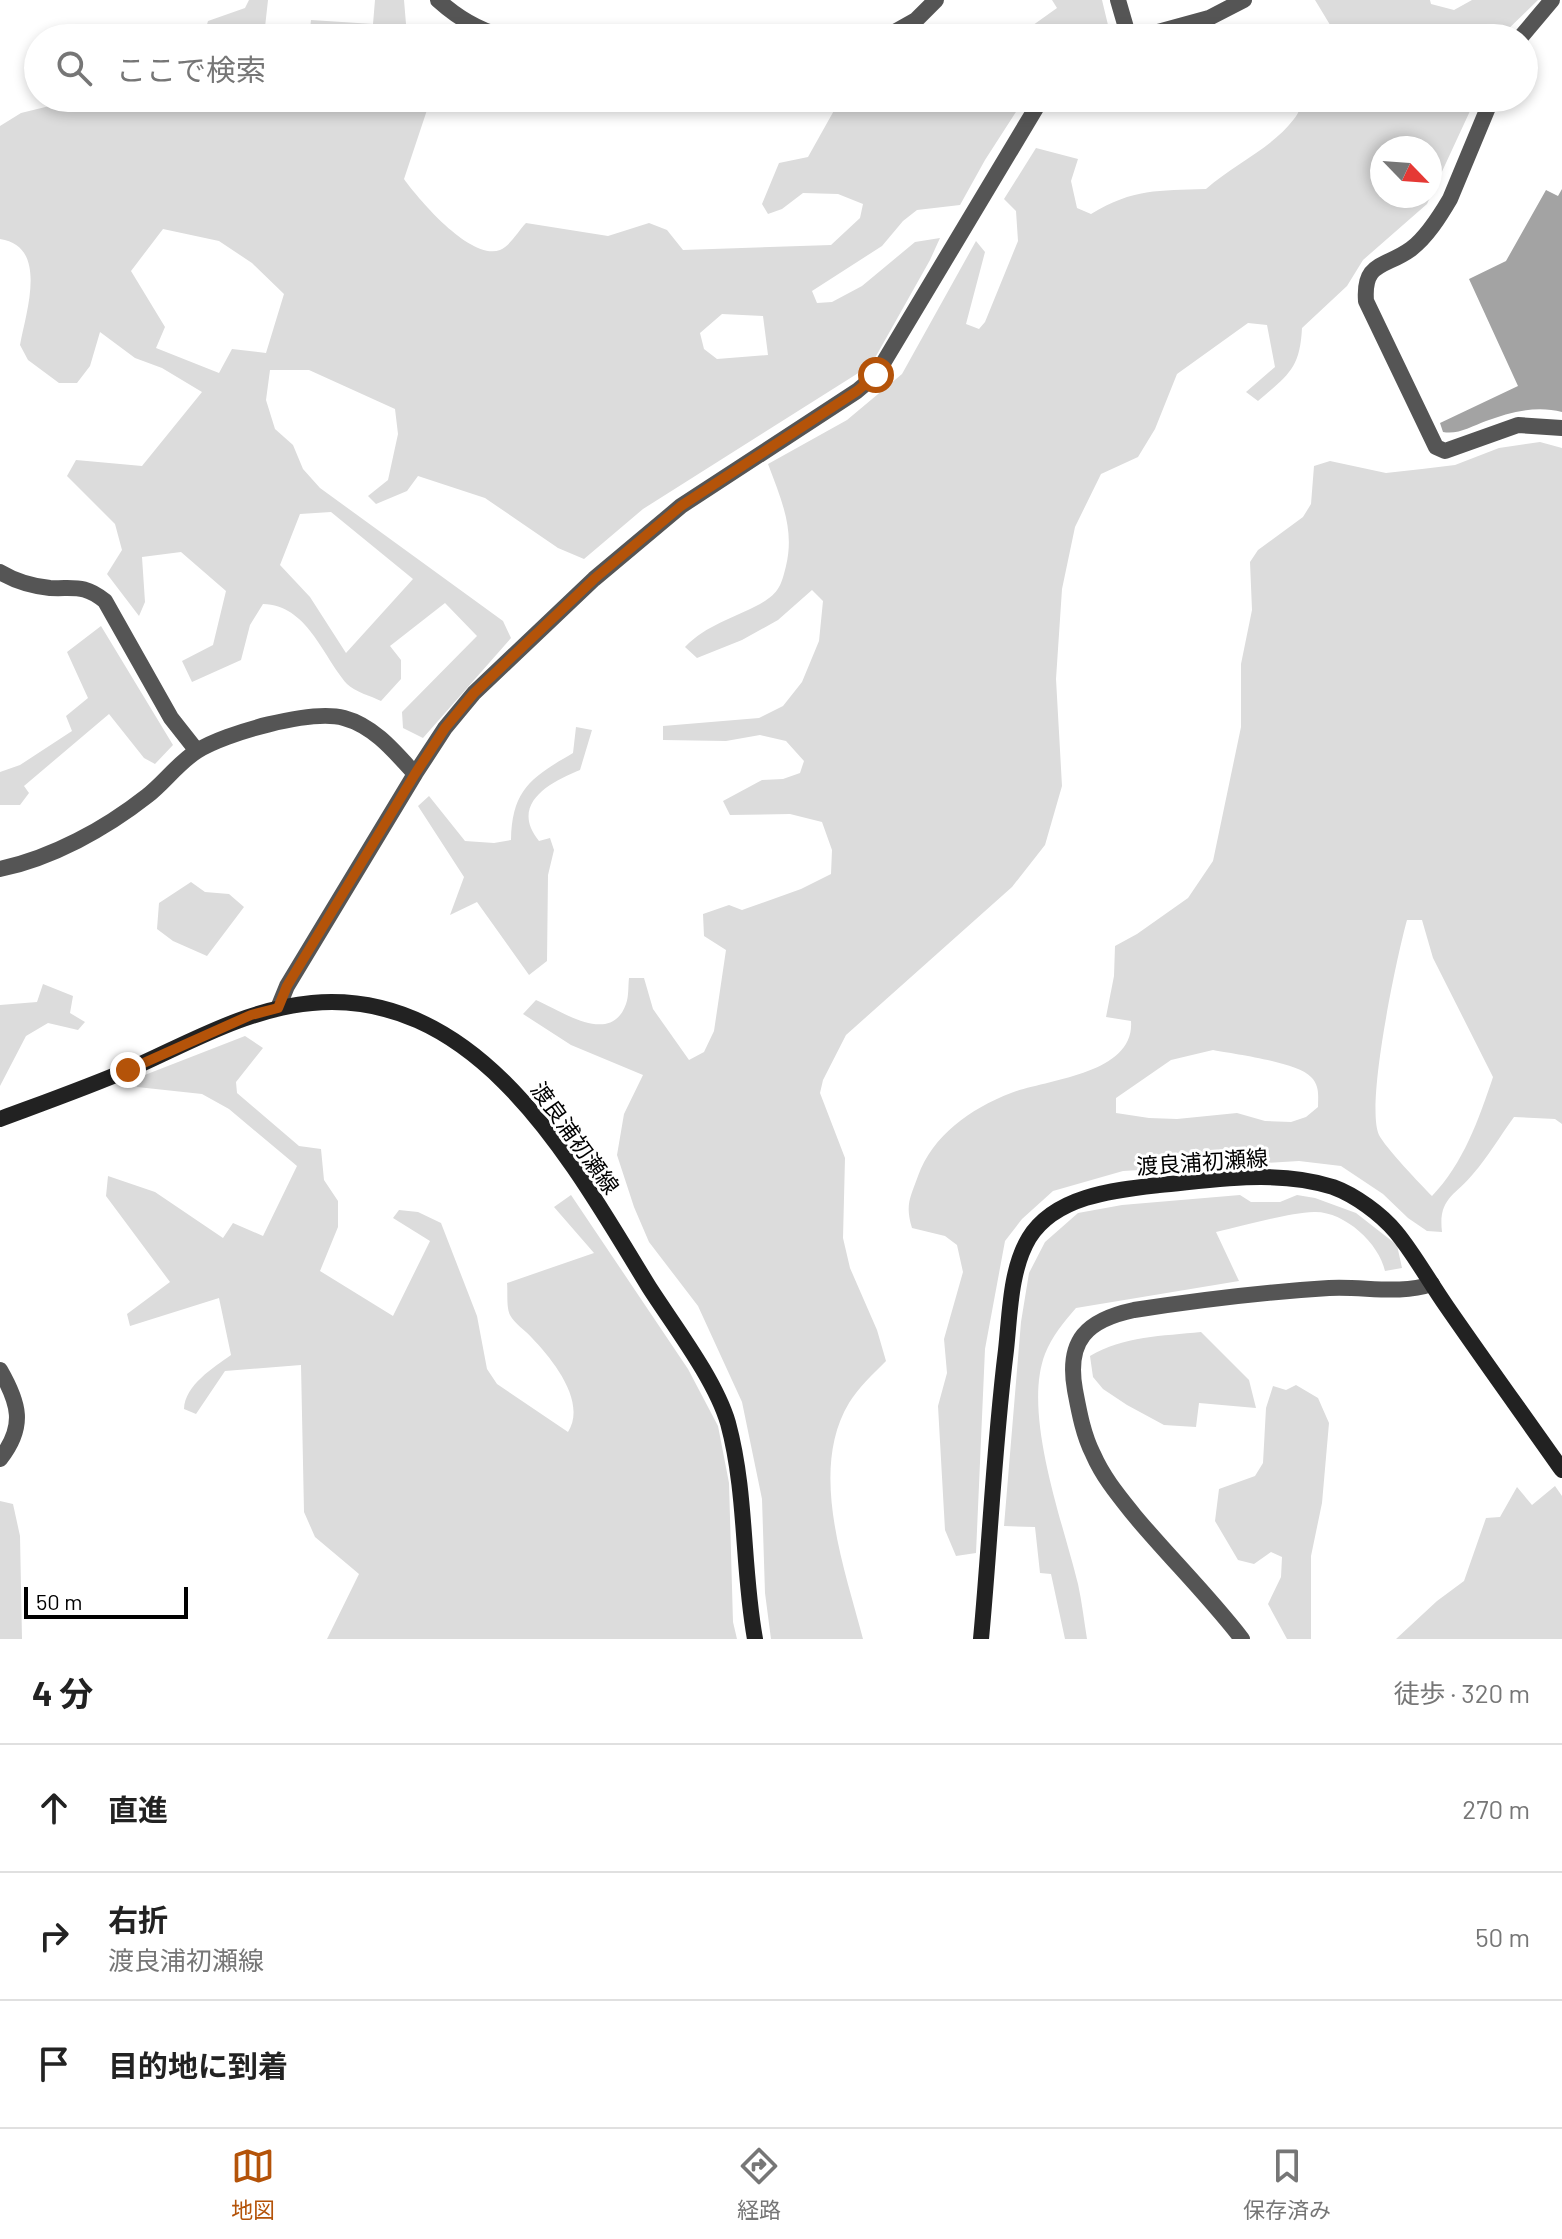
<!DOCTYPE html>
<html lang="ja">
<head>
<meta charset="utf-8">
<style>
  :root { --surface:#fff; --page:#f6f6f6; --text:#222; --muted:#767676; --line:#e0e0e0; --accent:#b45309 }
  body { margin:0; font-family:Barlow,"Noto Sans JP",sans-serif; background:var(--page); color:var(--text) }
  .compass { position:absolute; left:1370px; top:136px; width:72px; height:72px; border-radius:50%; background:var(--surface); box-shadow:0 4px 12px #0003; rotate:115deg }
  .scale { position:absolute; left:24px; bottom:20px; width:164px; box-sizing:border-box; padding-left:8px; border:4px solid #000; border-top:0; font-size:22px; line-height:28px; white-space:nowrap; color:#000; -webkit-text-stroke:6px #fff; paint-order:stroke }
  .stop { position:absolute; width:24px; height:24px; margin:-18px; border:6px solid #b45309; border-radius:50%; background:#fff }
  .stop.end { background:#b45309; border-color:#fff; box-shadow:0 2px 8px #0008 }
  .list { margin:0; padding:0; list-style:none }
  h2 { display:flex; justify-content:space-between; align-items:center; height:104px; margin:0; padding:0 32px; font-size:34px }
  h2 small { font-size:26px; font-weight:400; color:var(--muted) }
  .list li { display:grid; grid-template-columns:52px 1fr auto; gap:24px; align-items:center; box-sizing:border-box; height:128px; padding:0 32px; border-top:2px solid var(--line) }
  .list b { display:block; font-size:30px; white-space:nowrap }
  .list p { margin:0; font-size:26px; white-space:nowrap; color:var(--muted) }
  .list em { font-size:26px; font-style:normal; color:var(--muted) }
  .icon { flex:none; width:44px; height:44px; fill:none; stroke:currentColor; stroke-width:2; stroke-linecap:round; stroke-linejoin:round }
  .map { position:relative; flex:none; width:1562px; height:1639px; overflow:hidden }
  .search { position:absolute; background:var(--surface); box-shadow:0 4px 12px #0003; left:24px; right:24px; top:24px; height:88px; display:flex; align-items:center; gap:20px; box-sizing:border-box; padding:0 28px; border-radius:44px; color:var(--muted); font-size:30px }
  .sheet { height:488px; background:var(--surface) }
  nav { display:flex; justify-content:space-around; align-items:center; box-sizing:border-box; height:112px; border-top:2px solid var(--line); background:var(--surface); font-size:22px; color:var(--muted) }
  nav a { display:grid; justify-items:center; gap:4px }
  nav .on { color:var(--accent) }
  .map>svg:first-child { display:block }
  .green { fill:#dcdcdc; fill-rule:evenodd }
  .water { fill:#a3a3a3 }
  .lines { fill:none; stroke-linecap:round; stroke-linejoin:round }
  .street { stroke:#555; stroke-width:16 }
  .secondary { stroke:#222; stroke-width:16 }
  .route { stroke:#b45309; stroke-width:10 }
  .labels { text-anchor:middle; stroke-width:6; stroke-linejoin:round; paint-order:stroke }
  .street-label { font-size:22px; fill:#000; stroke:#fff }
</style>
</head>
<body>
<div class="map">
<svg width="1562" height="1639" viewBox="0 0 1562 1639">
  <rect width="100%" height="100%" fill="#fff"/>
  <path class="green" d="M 249,0 L 268,0 L 264,36 L 273,38 L 203,38 L 208,21 L 245,8 Z
    M 375,0 L 404,0 L 407,36 L 411,38 L 309,38 L 311,20 L 373,24 Z
    M 1052,0 L 1102,0 L 1108,25 L 1091,38 L 1015,38 L 1057,8 Z
    M 1315,0 L 1430,0 L 1431,4 L 1454,10 L 1472,0 L 1538,0 L 1499,38 L 1338,38 Z
    M 82,98 L 149,98 L 181,104 L 190,98 L 431,98 L 404,179 C 419,200 471,261 500,250 C 510,246 519,230 526,223 L 608,236 L 649,223 L 667,230 L 683,250 L 831,245 L 860,218 L 863,204 L 838,194 L 803,193 L 782,209 L 768,214 L 762,204 L 779,163 L 808,157 L 841,98 L 1025,98 L 985,160 L 960,205 L 917,210 L 903,221 L 882,246 L 812,291 L 817,303 L 832,302 L 862,286 L 915,242 L 940,238 L 930,260 L 871,365 L 643,509 L 584,559 L 558,548 L 485,498 L 418,476 L 407,491 L 376,504 L 368,496 L 388,480 L 398,434 L 395,409 L 309,370 L 270,370 L 266,400 L 275,429 L 293,445 L 303,469 L 320,488 L 503,621 L 511,638 L 423,738 L 403,728 L 402,712 L 477,636 L 445,603 L 390,646 L 401,660 L 401,679 L 381,701 C 371,696 355,692 347,684 C 322,655 307,605 263,604 L 250,625 L 241,660 L 192,682 L 182,661 L 213,645 L 226,591 L 181,552 L 142,557 L 145,602 L 139,616 L 107,574 L 122,550 L 115,524 L 67,476 L 76,460 L 142,466 L 202,392 L 162,368 L 135,358 L 100,332 L 90,366 L 77,383 L 59,383 L 28,360 L 20,345 C 26,312 49,246 0,239 L 0,126 L 21,113 ZM 163,229 L 219,241 L 252,263 L 284,294 L 266,353 L 232,349 L 219,373 L 156,348 L 165,327 L 131,271 ZM 722,314 L 763,316 L 768,355 L 717,359 L 704,349 L 700,333 ZM 331,512 L 413,579 L 346,653 L 310,597 L 280,565 L 300,514 Z
    M 1307,98 L 1476,98 L 1427,204 L 1363,260 L 1347,286 L 1302,328 C 1300,369 1288,375 1258,401 L 1246,392 L 1275,367 L 1267,325 L 1248,323 L 1177,374 L 1155,429 L 1138,457 L 1101,474 L 1075,527 L 1062,589 L 1056,679 L 1062,786 L 1045,845 L 1012,887 L 846,1035 L 823,1080 L 820,1093 L 845,1158 L 843,1238 L 850,1268 L 877,1330 L 886,1361 C 873,1374 858,1388 849,1403 C 808,1471 845,1569 863,1639 L 771,1639 L 765,1593 L 762,1499 L 742,1402 L 698,1306 L 649,1242 L 634,1207 L 617,1155 L 624,1114 L 643,1075 L 571,1045 L 523,1014 L 536,1000 C 560,1010 611,1047 626,1004 C 629,996 628,986 629,978 L 644,978 L 653,1009 L 689,1060 L 704,1052 L 714,1031 L 726,950 L 704,936 L 703,914 L 729,905 L 742,910 L 801,889 L 831,874 L 832,850 L 822,822 L 790,814 L 730,815 L 723,801 L 762,780 L 783,779 L 800,773 L 804,761 L 786,741 L 760,735 L 726,741 L 663,740 L 663,726 L 759,718 L 783,706 L 802,682 L 819,641 L 823,601 L 812,590 L 778,620 L 742,640 L 697,658 L 685,647 C 706,625 734,618 760,604 C 779,593 781,586 786,566 C 795,529 781,499 768,464 L 847,420 L 902,374 L 976,241 L 985,252 L 966,324 L 979,329 L 985,322 L 1018,241 L 1016,211 L 1004,199 L 1036,148 L 1078,159 L 1071,181 L 1077,208 L 1091,214 C 1134,188 1158,191 1206,189 C 1234,164 1271,149 1294,119 C 1299,113 1301,105 1307,98 ZM 1382,148 L 1430,148 L 1430,196 L 1382,196 Z
    M 1540,442 L 1562,448 L 1562,1124 L 1555,1119 L 1514,1117 C 1500,1136 1488,1157 1473,1174 C 1455,1196 1438,1198 1442,1232 L 1427,1231 L 1408,1218 L 1383,1194 L 1341,1166 L 1299,1161 L 1123,1171 L 1053,1191 L 1022,1219 L 1005,1241 L 985,1349 L 976,1553 L 956,1556 L 945,1530 L 938,1406 L 947,1373 L 944,1339 L 963,1272 L 957,1245 L 945,1236 L 912,1228 C 905,1205 910,1198 918,1176 C 933,1135 970,1109 1011,1093 C 1048,1079 1135,1074 1131,1021 L 1106,1017 L 1114,976 L 1115,946 L 1137,934 L 1188,898 L 1213,861 L 1241,727 L 1241,664 L 1252,610 L 1250,562 L 1258,550 L 1303,517 L 1311,504 L 1314,466 L 1330,461 L 1386,473 L 1422,469 L 1455,465 L 1499,448 ZM 1407,920 L 1422,920 L 1433,958 L 1493,1077 C 1479,1119 1463,1164 1432,1196 C 1421,1185 1385,1147 1379,1135 C 1365,1105 1397,956 1407,920 ZM 1213,1050 C 1234,1054 1297,1062 1311,1077 C 1320,1086 1318,1096 1318,1107 L 1306,1117 L 1291,1122 L 1265,1121 L 1237,1113 L 1177,1119 L 1149,1118 L 1116,1113 L 1116,1098 L 1171,1060 Z
    M 101,626 L 173,745 L 155,764 L 144,758 L 109,714 L 24,786 L 29,793 L 20,805 L 0,805 L 0,772 L 20,765 L 72,731 L 66,716 L 88,698 L 67,652 Z
    M 576,727 L 592,730 L 580,770 C 550,782 509,804 539,841 L 550,838 L 554,850 L 548,875 L 547,961 L 529,975 L 477,902 L 450,915 L 464,877 L 418,806 L 429,796 L 465,841 L 494,843 L 511,840 C 512,789 532,777 573,753 Z
    M 191,882 L 205,892 L 229,894 L 244,907 L 207,956 L 173,941 L 157,929 L 159,903 Z
    M 43,984 L 73,996 L 70,1013 L 85,1022 L 78,1030 L 48,1023 L 26,1036 L 0,1086 L 0,1005 L 37,1002 Z
    M 245,1036 L 263,1048 L 236,1082 L 237,1093 L 299,1146 L 321,1149 L 324,1180 L 338,1201 L 338,1227 L 320,1271 L 393,1316 L 430,1241 L 393,1218 L 399,1210 L 418,1212 L 441,1223 L 477,1316 L 487,1369 L 497,1384 L 568,1432 C 587,1402 553,1360 532,1338 C 526,1331 514,1323 510,1315 C 506,1307 508,1292 507,1283 L 594,1253 L 554,1207 L 571,1195 L 688,1369 L 718,1426 L 729,1483 L 733,1622 L 737,1639 L 327,1639 L 359,1574 L 315,1537 L 304,1512 L 301,1365 L 225,1371 L 196,1414 L 184,1409 C 185,1385 213,1368 231,1355 L 219,1298 L 130,1326 L 127,1314 L 170,1282 L 106,1196 L 108,1176 L 155,1192 L 223,1238 L 233,1223 L 263,1236 L 297,1166 L 229,1109 L 202,1094 L 137,1087 L 137,1078 Z
    M 1240,1195 L 1251,1202 L 1280,1202 L 1297,1195 L 1315,1198 L 1356,1213 L 1397,1245 L 1402,1268 L 1385,1271 C 1379,1243 1344,1211 1314,1212 C 1287,1213 1244,1226 1216,1232 L 1239,1281 L 1076,1308 C 1064,1322 1052,1336 1045,1354 C 1022,1414 1063,1522 1078,1584 C 1082,1602 1084,1621 1087,1639 L 1065,1639 L 1051,1574 L 1040,1573 L 1035,1527 L 1004,1526 L 1021,1322 L 1029,1273 L 1045,1242 L 1078,1213 L 1122,1205 Z
    M 1201,1332 L 1249,1380 L 1256,1408 L 1199,1403 L 1196,1427 L 1164,1425 L 1127,1405 L 1103,1389 L 1093,1377 L 1090,1356 C 1123,1336 1163,1336 1201,1332 Z
    M 1296,1385 L 1318,1398 L 1329,1423 L 1322,1503 L 1311,1556 L 1311,1639 L 1287,1639 L 1268,1604 L 1281,1577 L 1282,1557 L 1271,1552 L 1254,1564 L 1238,1560 L 1215,1521 L 1219,1489 L 1255,1476 L 1263,1463 L 1266,1408 L 1273,1386 L 1286,1390 Z
    M 1555,1486 L 1562,1496 L 1562,1639 L 1396,1639 L 1437,1601 L 1464,1581 L 1486,1518 L 1500,1517 L 1517,1487 L 1532,1505 Z
    M 0,1501 L 13,1504 L 20,1536 L 22,1639 L 0,1639 Z"/>
  <path class="water" d="M 1562,189 L 1562,412 C 1537,405 1510,412 1486,421 C 1472,426 1458,435 1443,432 L 1440,423 L 1518,386 L 1469,279 L 1506,261 L 1546,190 L 1558,196 Z"/>
  <g class="lines">
    <path class="street" d="M 438,0 C 459,19 483,33 511,38
      M 1118,0 L 1129,38
      M 884,38 L 916,20 L 936,0
      M 1136,38 L 1209,18 L 1244,0
      M 1520,38 L 1552,0
      M 1492,98 L 1450,199 C 1440,216 1427,237 1411,249 C 1385,268 1363,261 1366,301 L 1436,447 L 1445,451 L 1518,425 L 1562,428
      M 0,572 C 15,581 32,586 50,588 C 75,589 84,584 105,601 L 171,718 L 197,751
      M 0,869 C 52,858 105,829 147,796 C 164,783 178,763 197,751 C 225,733 311,709 344,718 C 374,726 395,752 415,774
      M 278,1008 L 287,986 L 415,774 L 445,728 L 474,693 L 594,579 L 681,506 L 857,391 L 876,375 L 1042,98
      M 0,1370 C 19,1403 26,1426 0,1459
      M 1242,1639 C 1209,1596 1169,1557 1134,1515 C 1118,1495 1103,1477 1093,1454 C 1083,1434 1079,1411 1075,1390 C 1066,1340 1087,1320 1134,1310 C 1199,1300 1264,1292 1329,1288 C 1364,1286 1399,1295 1432,1284"/>
    <path class="secondary" d="M 0,1119 C 43,1103 88,1087 130,1069 C 189,1043 246,1009 312,1003 C 480,988 574,1165 649,1287 C 674,1326 715,1379 728,1423 C 747,1493 742,1568 755,1639
      M 981,1639 C 990,1543 994,1446 1006,1350 C 1010,1314 1010,1270 1029,1238 C 1055,1196 1114,1190 1159,1185 C 1215,1180 1277,1169 1333,1187 C 1355,1195 1381,1214 1396,1232 C 1415,1255 1430,1283 1447,1307 C 1485,1362 1524,1416 1562,1470"/>
  </g>
  <g class="lines">
    <path class="route" d="M 128,1070 L 251,1015 L 278,1008 L 287,986 L 415,774 L 445,728 L 474,693 L 594,579 L 681,506 L 857,391 L 876,375"/>
  </g>
  <g class="labels">
    <g class="street-label">
      <text transform="translate(575 1138) rotate(54)" y="8">渡良浦初瀬線</text>
      <text transform="translate(1202 1162) rotate(-4)" y="8">渡良浦初瀬線</text>
    </g>
  </g>
</svg>
<svg class="compass" viewBox="-18 -18 36 36"><path d="M0-13l5 13h-10z" fill="#e53935"/><path d="M0 13l5-13h-10z" fill="#767676"/></svg>
<div class="scale">50 m</div>
<div class="stop" style="left:876px;top:375px"></div>
<div class="stop end" style="left:128px;top:1070px"></div>
<div class="search"><svg class="icon" aria-label="search" viewBox="0 0 24 24"><circle cx="10" cy="10" r="6"/><path d="M15 15l6 6"/></svg>ここで検索</div>
</div>
<section class="sheet">
<h2>4 分<small>徒歩 · 320 m</small></h2>
<ul class="list">
<li><svg class="icon" aria-label="ahead" viewBox="0 0 24 24"><path d="M12 20V5M6 11l6-6 6 6"/></svg><div><b>直進</b></div><em>270 m</em></li>
<li><svg class="icon" aria-label="right" viewBox="0 0 24 24"><path d="M7 20v-9h11M14 6l5 5-5 5"/></svg><div><b>右折</b><p>渡良浦初瀬線</p></div><em>50 m</em></li>
<li><svg class="icon" aria-label="arrive" viewBox="0 0 24 24"><path d="M6 21V4h12l-3 4 3 4H6"/></svg><div><b>目的地に到着</b></div></li>
</ul>
</section>
<nav>
<a class="on"><svg class="icon" aria-label="map" viewBox="0 0 24 24"><path d="M3 6l6-2 6 2 6-2v14l-6 2-6-2-6 2zM9 4v14M15 6v14"/></svg>地図</a>
<a><svg class="icon" aria-label="directions" viewBox="0 0 24 24"><path d="M12 3l9 9-9 9-9-9zM9 14v-3h6M13 9l2 2-2 2"/></svg>経路</a>
<a><svg class="icon" aria-label="saved" viewBox="0 0 24 24"><path d="M7 4h10v16l-5-4-5 4z"/></svg>保存済み</a>
</nav>
</body>
</html>
